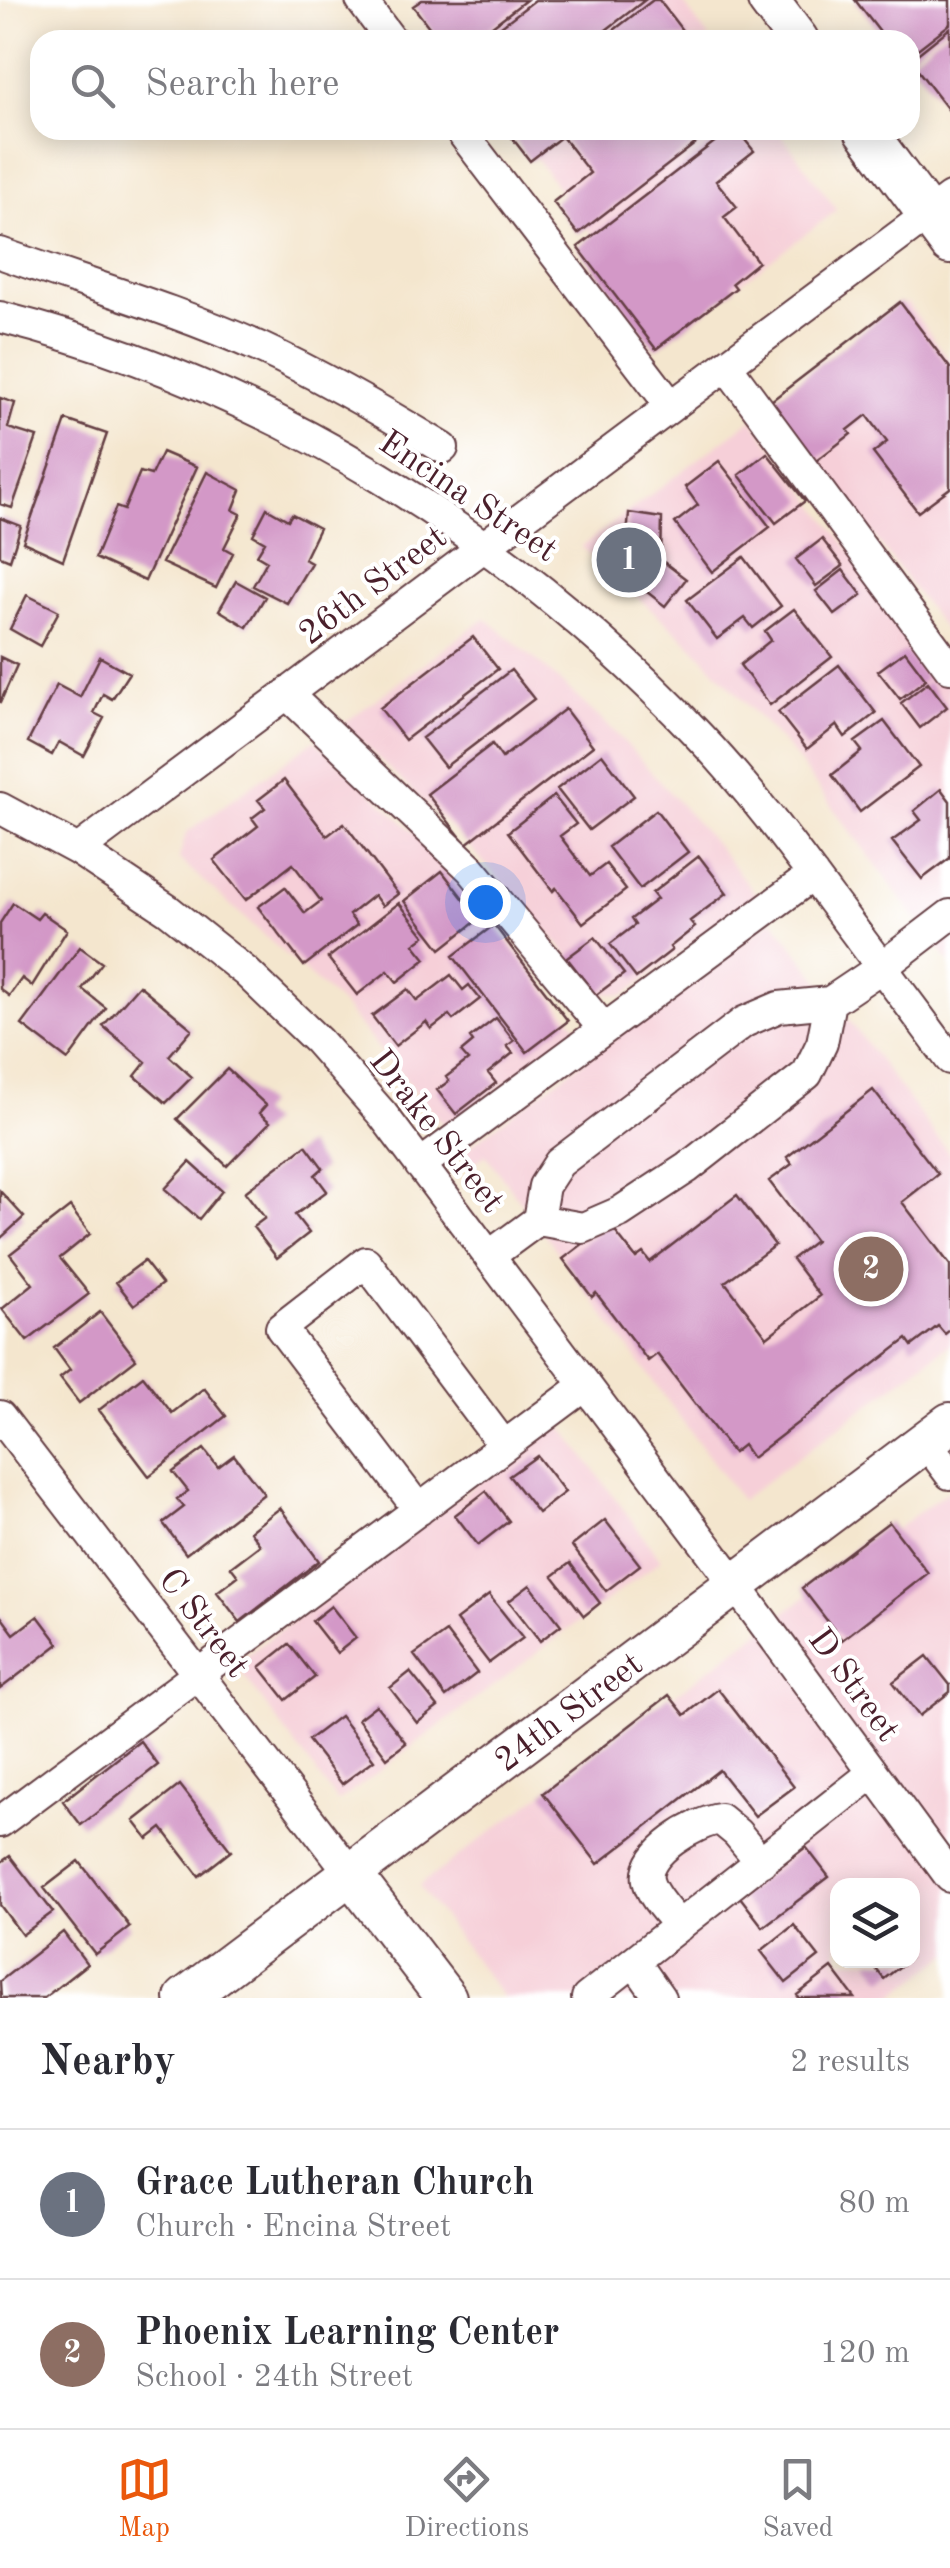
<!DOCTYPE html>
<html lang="en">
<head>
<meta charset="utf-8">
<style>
  :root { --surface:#fff; --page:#f7f7f7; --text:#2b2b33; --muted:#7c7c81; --line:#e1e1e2; --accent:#ea580c }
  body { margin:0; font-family:"Old Standard TT",serif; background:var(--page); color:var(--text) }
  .controls { position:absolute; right:30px; bottom:30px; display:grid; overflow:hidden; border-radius:20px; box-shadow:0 5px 25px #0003 }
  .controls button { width:90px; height:90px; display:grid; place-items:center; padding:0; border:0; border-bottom:2px solid var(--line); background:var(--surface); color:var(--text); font:50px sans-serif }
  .you { position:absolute; left:485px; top:902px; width:35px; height:35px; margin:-25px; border:8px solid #fff; border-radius:50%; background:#1a73e8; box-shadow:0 0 0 15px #1a73e833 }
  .badge { display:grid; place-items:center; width:65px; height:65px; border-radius:50%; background:var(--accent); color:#fff; font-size:32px; font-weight:700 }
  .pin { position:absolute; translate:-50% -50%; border:5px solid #fff; box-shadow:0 2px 10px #0006 }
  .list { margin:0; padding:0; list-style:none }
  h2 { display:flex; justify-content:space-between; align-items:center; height:130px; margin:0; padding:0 40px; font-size:42px }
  h2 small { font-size:32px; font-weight:400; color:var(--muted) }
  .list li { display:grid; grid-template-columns:65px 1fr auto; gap:30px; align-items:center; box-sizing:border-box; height:150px; padding:0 40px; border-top:2px solid var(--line) }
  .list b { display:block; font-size:38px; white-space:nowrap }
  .list p { margin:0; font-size:32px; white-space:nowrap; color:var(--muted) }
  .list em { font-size:32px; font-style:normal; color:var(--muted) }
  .icon { flex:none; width:55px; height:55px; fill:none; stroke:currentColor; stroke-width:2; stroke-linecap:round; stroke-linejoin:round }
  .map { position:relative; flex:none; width:950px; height:1998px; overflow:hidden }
  .search { position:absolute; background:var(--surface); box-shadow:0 5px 25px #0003; left:30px; right:30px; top:30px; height:110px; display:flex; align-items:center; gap:25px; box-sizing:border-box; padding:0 35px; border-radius:30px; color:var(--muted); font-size:38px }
  .sheet { height:430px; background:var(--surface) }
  nav { display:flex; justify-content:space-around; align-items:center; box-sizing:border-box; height:140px; border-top:2px solid var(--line); background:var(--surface); font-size:28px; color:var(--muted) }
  nav a { display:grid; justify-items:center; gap:5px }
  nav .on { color:var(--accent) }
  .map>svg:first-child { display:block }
  .built { fill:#f6cfd8; fill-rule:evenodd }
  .building { fill:#d398c7 }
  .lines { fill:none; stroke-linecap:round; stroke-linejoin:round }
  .minor-casing { stroke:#643d43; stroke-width:34 }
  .major-casing { stroke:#643d43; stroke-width:44 }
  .minor { stroke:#fff; stroke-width:30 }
  .major { stroke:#fff; stroke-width:40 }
  .labels { text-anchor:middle; stroke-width:8; stroke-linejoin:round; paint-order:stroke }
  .street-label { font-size:35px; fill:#4a1f2b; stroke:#fff }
</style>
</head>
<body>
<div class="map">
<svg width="950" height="1998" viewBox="0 0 950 1998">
  <rect width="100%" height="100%" fill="#fff"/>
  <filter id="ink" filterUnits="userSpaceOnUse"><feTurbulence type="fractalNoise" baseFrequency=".01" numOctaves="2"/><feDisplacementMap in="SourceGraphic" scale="20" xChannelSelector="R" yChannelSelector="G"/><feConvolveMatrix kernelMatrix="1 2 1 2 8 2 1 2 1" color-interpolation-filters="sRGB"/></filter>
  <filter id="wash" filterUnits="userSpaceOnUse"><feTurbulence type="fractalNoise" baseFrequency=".0048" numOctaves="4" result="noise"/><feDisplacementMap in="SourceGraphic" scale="40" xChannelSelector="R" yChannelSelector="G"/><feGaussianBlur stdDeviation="2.25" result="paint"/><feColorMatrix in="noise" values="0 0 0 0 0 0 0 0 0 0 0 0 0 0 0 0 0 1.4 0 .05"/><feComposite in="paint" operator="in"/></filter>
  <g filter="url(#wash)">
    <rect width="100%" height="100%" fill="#f4e6ce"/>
    <path class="built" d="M 418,0 L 681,0 L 710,40 L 447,40 Z
      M 515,130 L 778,130 L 837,210 L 669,337 Z
      M 907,303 L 950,361 L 950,638 L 774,402 Z
      M 752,419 L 950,684 L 950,963 L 790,751 L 694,647 L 581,547 Z
      M 485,618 L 542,665 L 619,736 L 713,841 L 757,896 L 624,995 L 603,993 L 470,847 L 343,724 Z
      M 315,740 L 450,866 L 579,1029 L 446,1128 L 342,1005 L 179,859 L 186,833 Z
      M 773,919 L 950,1155 L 950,1344 L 741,1500 L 486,1155 L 472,1164 L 463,1151 Z
      M 559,1422 L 661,1560 L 338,1802 L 235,1664 Z
      M 950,1489 L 950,1953 L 890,1998 L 503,1998 L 419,1886 ZM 838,1886 L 912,1886 L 912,1960 L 838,1960 Z"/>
    <g id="blocks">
      <path class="building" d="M 422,0 L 526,0 L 474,40 L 439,40 L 413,6 Z
        M 535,0 L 645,0 L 593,40 L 483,40 Z
        M 653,0 L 659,0 L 688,38 L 601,40 Z
        M 855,0 L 950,0 L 950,24 L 910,55 L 910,40 L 886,40 Z
        M 950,28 L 950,112 L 910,60 Z
        M 506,130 L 570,130 L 530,161 Z
        M 574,130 L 713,130 L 578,234 L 553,202 L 590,173 L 563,138 Z
        M 730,130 L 737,130 L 754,151 L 716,181 L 737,207 L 724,217 L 758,262 L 732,283 L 736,288 L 656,349 L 578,247 Z
        M 900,302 L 950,368 L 950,488 L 918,512 L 873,453 L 887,442 L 867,415 L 848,430 L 851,434 L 816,461 L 771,401 Z
        M 0,398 L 15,403 L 8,428 L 37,437 L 12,508 L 0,504 Z
        M 66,420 L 107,434 L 63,560 L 23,542 Z
        M 162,452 L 197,467 L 145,581 L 95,558 L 116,507 L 124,510 L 140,472 L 151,475 Z
        M 767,453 L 805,501 L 776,523 L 739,475 Z
        M 719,461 L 770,527 L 712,572 L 675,523 L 698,505 L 685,487 Z
        M 207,472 L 241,490 L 233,510 L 241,514 L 224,548 L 233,553 L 216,588 L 162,563 Z
        M 267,508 L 288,520 L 292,514 L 319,528 L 304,559 L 311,563 L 287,603 L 253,586 L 267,561 L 257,555 L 265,542 L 253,535 Z
        M 629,513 L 662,518 L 661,560 L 686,579 L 665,606 L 624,574 Z
        M 0,518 L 21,526 L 10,560 L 0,556 Z
        M 822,539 L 843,566 L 816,586 L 796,559 Z
        M 744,557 L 781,606 L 753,628 L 745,618 L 717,639 L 687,600 Z
        M 843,570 L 862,595 L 835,615 L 816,591 Z
        M 236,581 L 265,597 L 247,627 L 219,610 Z
        M 27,595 L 59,611 L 40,646 L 10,629 Z
        M 794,609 L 832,657 L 770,705 L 740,665 L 771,640 L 765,631 Z
        M 473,637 L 498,669 L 405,740 L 380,708 Z
        M 905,651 L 926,679 L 900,699 L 878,671 Z
        M 0,657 L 17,665 L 0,703 Z
        M 100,657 L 129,673 L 112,699 L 103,694 L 94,713 L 104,718 L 84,756 L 59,742 L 52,755 L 28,742 L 57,685 L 80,697 Z
        M 839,665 L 876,713 L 845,737 L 837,725 L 807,749 L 778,712 Z
        M 511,670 L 534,699 L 445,767 L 422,738 Z
        M 928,682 L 947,707 L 920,728 L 901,703 Z
        M 565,709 L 593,746 L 466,844 L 427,794 L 492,744 L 502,758 Z
        M 884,721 L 919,767 L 860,812 L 832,775 L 862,751 L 855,742 Z
        M 602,754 L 634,796 L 589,830 L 557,789 Z
        M 284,780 L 327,836 L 344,823 L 398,894 L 382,906 L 374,895 L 349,915 L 357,925 L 304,966 L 258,907 L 285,887 L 305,913 L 321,901 L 293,864 L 246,900 L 214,860 L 258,826 L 252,818 L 265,808 L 258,800 Z
        M 941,789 L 950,801 L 950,858 L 922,879 L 892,841 L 921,820 L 914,811 Z
        M 554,796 L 576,824 L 560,836 L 590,876 L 606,864 L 626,890 L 583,923 L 556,888 L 553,891 L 508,832 Z
        M 656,810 L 688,852 L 640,889 L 608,847 Z
        M 699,856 L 727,893 L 690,921 L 695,927 L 670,947 L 672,950 L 636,978 L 610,944 L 635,925 L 631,919 L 657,899 L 652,893 Z
        M 442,871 L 479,919 L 441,949 L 404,901 Z
        M 13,903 L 37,919 L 42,913 L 67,930 L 32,986 L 22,978 L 9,996 L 0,989 L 0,923 Z
        M 399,903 L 425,936 L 414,944 L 426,959 L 397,982 L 388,971 L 357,995 L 328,958 Z
        M 494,925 L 568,1021 L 527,1052 L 453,956 Z
        M 595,937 L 624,974 L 596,995 L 567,958 Z
        M 80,947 L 102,963 L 82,989 L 106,1008 L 68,1060 L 22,1025 Z
        M 451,975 L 463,990 L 469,985 L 480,999 L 453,1020 L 449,1015 L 431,1029 L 426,1022 L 395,1046 L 372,1016 L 408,989 L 417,1001 Z
        M 139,985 L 192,1029 L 169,1056 L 192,1077 L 166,1103 L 135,1076 L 146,1062 L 103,1026 Z
        M 496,1018 L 514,1041 L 507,1046 L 513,1053 L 488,1073 L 496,1083 L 456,1114 L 437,1090 L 449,1081 L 446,1077 L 468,1060 L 461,1052 L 473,1042 L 470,1038 Z
        M 227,1069 L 266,1105 L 259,1113 L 270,1122 L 227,1166 L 177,1119 Z
        M 873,1090 L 938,1174 L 902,1202 L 950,1265 L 950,1330 L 945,1334 L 938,1326 L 912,1346 L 907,1339 L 752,1458 L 743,1445 L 733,1453 L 657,1354 L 648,1361 L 596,1293 L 592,1297 L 563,1259 L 609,1224 L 636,1258 L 643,1253 L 650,1262 L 737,1195 L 775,1245 L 725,1282 L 767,1337 L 820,1296 L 792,1259 L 815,1241 L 769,1181 L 792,1164 L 787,1157 Z
        M 306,1145 L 323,1168 L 315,1175 L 327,1191 L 295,1215 L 309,1233 L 277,1258 L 253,1227 L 265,1218 L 245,1192 Z
        M 190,1162 L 222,1191 L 199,1219 L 165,1189 Z
        M 0,1191 L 24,1217 L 0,1239 Z
        M 70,1207 L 90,1234 L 60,1258 L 89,1294 L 27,1341 L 2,1309 L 33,1284 L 10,1254 Z
        M 144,1261 L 162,1284 L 134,1305 L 116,1282 Z
        M 100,1312 L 136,1359 L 79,1403 L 60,1378 L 70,1370 L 54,1348 Z
        M 143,1376 L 172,1413 L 204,1388 L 226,1416 L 149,1476 L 99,1410 Z
        M 204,1449 L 218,1467 L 234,1455 L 264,1494 L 186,1554 L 163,1523 L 184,1507 L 177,1499 L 188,1491 L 173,1472 Z
        M 537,1456 L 565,1492 L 538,1513 L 509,1476 Z
        M 486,1491 L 509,1521 L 478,1545 L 455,1515 Z
        M 280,1508 L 319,1561 L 240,1622 L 217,1592 L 238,1576 L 231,1567 L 260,1545 L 250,1531 Z
        M 605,1520 L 640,1565 L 606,1591 L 572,1546 Z
        M 889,1522 L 928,1573 L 842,1640 L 802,1588 Z
        M 570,1563 L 600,1603 L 584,1616 L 553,1576 Z
        M 530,1585 L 561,1625 L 540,1641 L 509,1601 Z
        M 489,1595 L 523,1638 L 489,1663 L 456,1620 Z
        M 331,1606 L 356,1638 L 337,1653 L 312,1621 Z
        M 0,1615 L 14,1634 L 38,1616 L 59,1644 L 0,1689 Z
        M 446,1632 L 477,1673 L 446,1697 L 414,1655 Z
        M 289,1644 L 315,1677 L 286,1700 L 260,1667 Z
        M 927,1656 L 950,1685 L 950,1692 L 919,1716 L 893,1682 Z
        M 410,1672 L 438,1707 L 417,1723 L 390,1688 Z
        M 718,1689 L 794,1787 L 755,1816 L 719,1770 L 598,1864 L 543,1793 L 669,1695 L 685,1715 Z
        M 376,1705 L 406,1743 L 387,1758 L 358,1719 Z
        M 340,1716 L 374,1760 L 342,1784 L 308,1740 Z
        M 140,1741 L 158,1765 L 81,1825 L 63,1801 Z
        M 180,1785 L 231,1851 L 199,1876 L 162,1828 L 148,1839 L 134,1821 Z
        M 806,1847 L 829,1877 L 763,1927 L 740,1897 Z
        M 10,1856 L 53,1912 L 22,1935 L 0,1905 L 0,1863 Z
        M 79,1861 L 130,1927 L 95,1954 L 44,1888 Z
        M 794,1925 L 819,1957 L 786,1983 L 761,1951 Z
        M 63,1932 L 87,1964 L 44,1998 L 1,1998 L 0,1981 Z
        M 869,1960 L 908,1960 L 884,1979 Z
        M 832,1968 L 855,1998 L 799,1998 L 797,1995 Z"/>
    </g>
  </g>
  <g filter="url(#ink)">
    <use href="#blocks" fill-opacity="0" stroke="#643d43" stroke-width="2.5"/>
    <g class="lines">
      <defs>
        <path id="minor" d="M 361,0 L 391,40
          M 460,130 L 671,406
          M 0,253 C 87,284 176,310 261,348 C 324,377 384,412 443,448
          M 0,317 C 268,385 510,536 699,736 C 748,787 790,844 832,901 C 871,953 911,1006 950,1059
          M 726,365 L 950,668
          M 287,694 L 471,869 L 604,1029
          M 0,808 L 78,850 L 168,910 L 246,972 L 318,1041 L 383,1115 L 735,1584 L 950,1877
          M 78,850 L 950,198
          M 420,1165 L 813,875
          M 538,1220 L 583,1228 L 620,1212 L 687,1168 L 807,1074 L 822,1043 L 830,1002
          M 489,1256 L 538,1220 L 544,1186 L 559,1163 L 744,1022 L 779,1007 L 830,1002 L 882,967 L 950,915
          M 0,1416 L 351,1874
          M 926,1442 L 950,1474
          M 419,1510 L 281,1328 L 366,1262 L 504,1446
          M 0,1822 L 586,1385
          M 679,1926 C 669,1913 651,1896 648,1880 C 643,1853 696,1822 720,1819 L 737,1833 L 761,1862
          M 634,1961 L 660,1998
          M 587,1998 L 873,1773"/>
        <path id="major" d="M 768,0 L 798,40
          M 865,130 L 950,244
          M 351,1874 L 446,1998
          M 185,1998 L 950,1423"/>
      </defs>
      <use href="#minor" class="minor-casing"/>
      <use href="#major" class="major-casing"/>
      <use href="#minor" class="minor"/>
      <use href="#major" class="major"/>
    </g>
  </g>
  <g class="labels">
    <g class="street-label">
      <text transform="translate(469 495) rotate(34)" y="12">Encina Street</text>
      <text transform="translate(372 584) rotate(-37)" y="12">26th Street</text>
      <text transform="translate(438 1130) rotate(52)" y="12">Drake Street</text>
      <text transform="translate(205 1622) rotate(53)" y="12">C Street</text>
      <text transform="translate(855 1684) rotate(54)" y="12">D Street</text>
      <text transform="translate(568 1711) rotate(-37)" y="12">24th Street</text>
    </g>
  </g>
</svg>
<div class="controls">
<button><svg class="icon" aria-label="layers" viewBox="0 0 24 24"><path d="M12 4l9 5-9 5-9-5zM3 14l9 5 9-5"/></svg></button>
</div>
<div class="you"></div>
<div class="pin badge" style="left:629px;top:560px;background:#6b7280">1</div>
<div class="pin badge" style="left:871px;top:1269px;background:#8d6e63">2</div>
<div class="search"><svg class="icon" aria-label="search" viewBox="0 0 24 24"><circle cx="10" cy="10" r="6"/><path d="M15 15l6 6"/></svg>Search here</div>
</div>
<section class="sheet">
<h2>Nearby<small>2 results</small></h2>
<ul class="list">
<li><span class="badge" style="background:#6b7280">1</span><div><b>Grace Lutheran Church</b><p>Church · Encina Street</p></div><em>80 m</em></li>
<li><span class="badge" style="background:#8d6e63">2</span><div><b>Phoenix Learning Center</b><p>School · 24th Street</p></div><em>120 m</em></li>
</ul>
</section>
<nav>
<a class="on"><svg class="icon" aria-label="map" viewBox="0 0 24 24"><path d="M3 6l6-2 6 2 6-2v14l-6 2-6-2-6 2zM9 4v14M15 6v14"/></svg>Map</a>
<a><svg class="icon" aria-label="directions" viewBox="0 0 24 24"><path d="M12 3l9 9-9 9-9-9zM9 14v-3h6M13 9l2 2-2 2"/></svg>Directions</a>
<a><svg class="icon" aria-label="saved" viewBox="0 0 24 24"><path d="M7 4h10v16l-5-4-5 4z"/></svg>Saved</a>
</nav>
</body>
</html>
